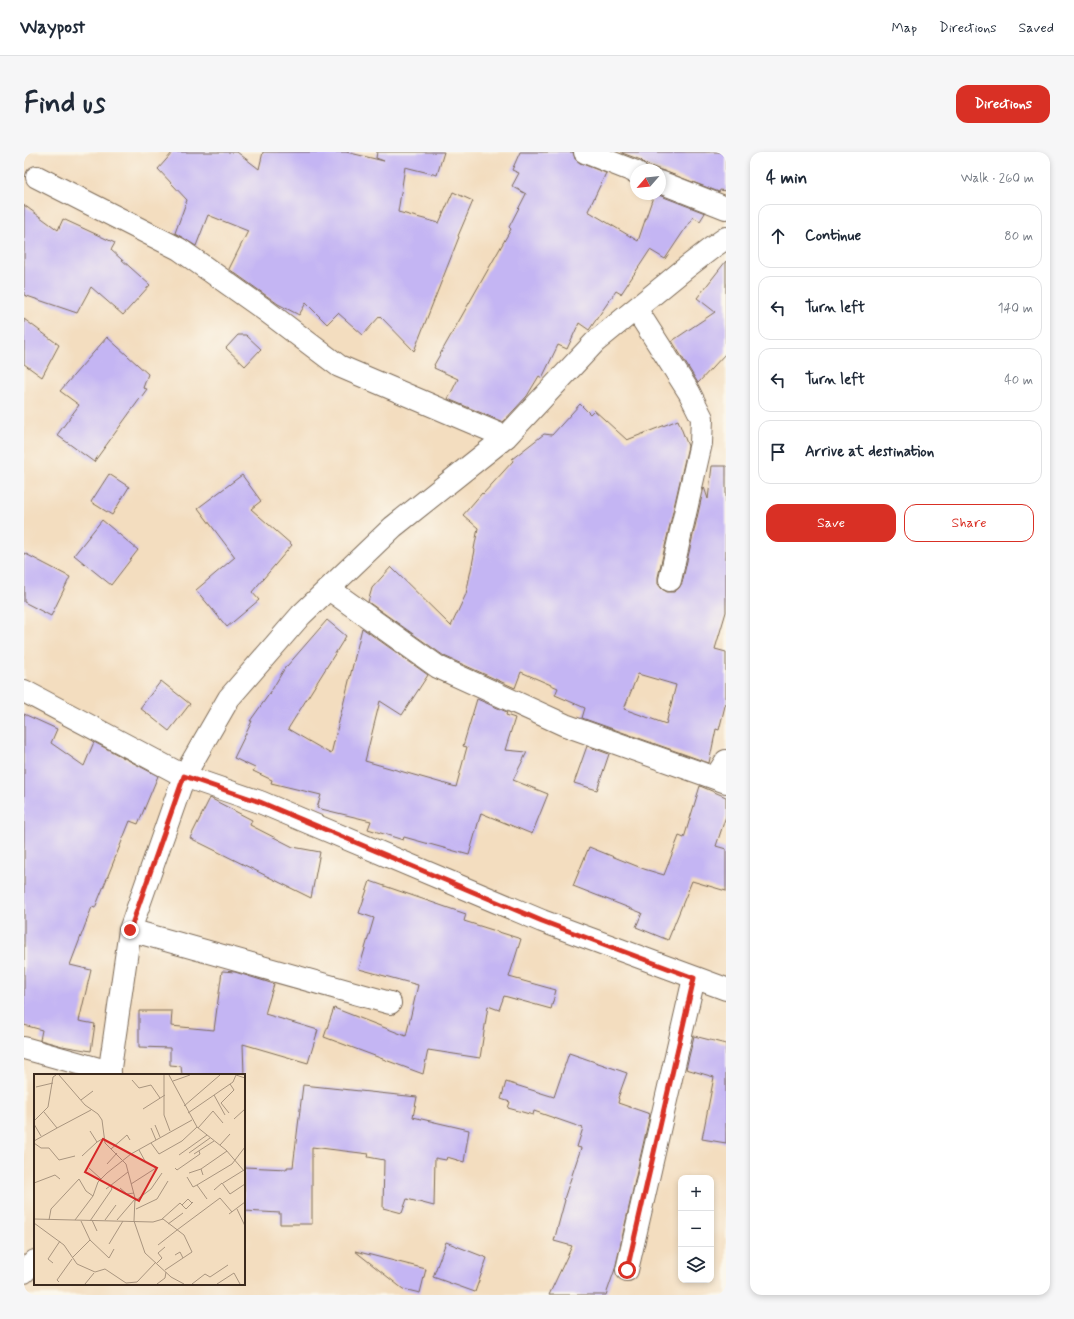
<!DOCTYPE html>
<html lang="en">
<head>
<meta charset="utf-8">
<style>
  :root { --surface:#fff; --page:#f6f6f7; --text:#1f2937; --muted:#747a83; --line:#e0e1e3; --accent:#d93025 }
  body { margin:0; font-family:Mynerve,sans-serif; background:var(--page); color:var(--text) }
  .controls { position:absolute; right:12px; bottom:12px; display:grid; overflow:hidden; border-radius:8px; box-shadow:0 2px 6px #0003 }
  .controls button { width:36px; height:36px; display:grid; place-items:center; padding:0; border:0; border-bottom:1px solid var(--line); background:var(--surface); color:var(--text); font:20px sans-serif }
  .compass { position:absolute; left:606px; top:12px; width:36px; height:36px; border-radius:50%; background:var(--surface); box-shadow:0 2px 6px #0003; rotate:242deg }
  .stop { position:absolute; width:12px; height:12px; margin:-9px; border:3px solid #d93025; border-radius:50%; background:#fff }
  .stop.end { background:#d93025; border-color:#fff; box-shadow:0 1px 4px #0008 }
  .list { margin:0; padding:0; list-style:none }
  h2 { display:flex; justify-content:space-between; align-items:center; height:52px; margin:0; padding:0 16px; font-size:17px }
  h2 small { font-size:13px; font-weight:400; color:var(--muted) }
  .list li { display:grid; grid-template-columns:26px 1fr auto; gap:12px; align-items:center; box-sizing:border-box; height:64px; margin:0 8px 8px; padding:0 8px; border:1px solid var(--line); border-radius:12px }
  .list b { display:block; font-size:15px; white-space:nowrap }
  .list em { font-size:13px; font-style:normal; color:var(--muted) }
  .actions { display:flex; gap:8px; padding:12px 16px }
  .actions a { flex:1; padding:9px 0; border:1px solid var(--accent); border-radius:12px; text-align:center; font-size:14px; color:var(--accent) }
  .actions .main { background:var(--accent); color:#fff }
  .icon { flex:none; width:22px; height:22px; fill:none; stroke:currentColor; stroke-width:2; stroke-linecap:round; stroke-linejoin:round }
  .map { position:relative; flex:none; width:702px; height:1143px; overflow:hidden; border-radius:12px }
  header { display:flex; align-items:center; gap:24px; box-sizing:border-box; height:56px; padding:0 20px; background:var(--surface); border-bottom:1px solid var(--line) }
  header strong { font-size:19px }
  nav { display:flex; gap:22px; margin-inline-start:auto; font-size:14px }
  .intro { display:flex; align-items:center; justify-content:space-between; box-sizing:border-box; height:96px; padding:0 24px }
  h1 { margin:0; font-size:28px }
  .button { padding:10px 18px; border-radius:12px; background:var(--accent); color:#fff; font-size:14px; font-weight:700 }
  main { display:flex; gap:24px; padding:0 24px }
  aside { flex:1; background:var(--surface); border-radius:12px; box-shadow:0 2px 6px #0003 }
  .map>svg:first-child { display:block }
  .building { fill:#c4b5f3; fill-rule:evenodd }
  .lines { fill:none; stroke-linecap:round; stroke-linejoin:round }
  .minor-casing { stroke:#7b6956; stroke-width:24 }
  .minor { stroke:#fff; stroke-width:22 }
  .route { stroke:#d93025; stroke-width:5 }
  .inset-road { fill:none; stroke:#a9957f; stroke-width:1 }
  .view { fill:#d62828; fill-opacity:0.15; stroke:#d62828; stroke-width:2 }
  .inset-edge { fill:none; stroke:#3b2a1e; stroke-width:2 }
</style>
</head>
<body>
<header>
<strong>Waypost</strong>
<nav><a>Map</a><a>Directions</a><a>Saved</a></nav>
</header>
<div class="intro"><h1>Find us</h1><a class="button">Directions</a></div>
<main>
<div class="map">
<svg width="702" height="1143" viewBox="0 0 702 1143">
  <rect width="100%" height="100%" fill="#fbf7ec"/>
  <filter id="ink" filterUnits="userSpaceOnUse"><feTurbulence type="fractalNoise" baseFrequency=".025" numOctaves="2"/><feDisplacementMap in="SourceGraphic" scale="8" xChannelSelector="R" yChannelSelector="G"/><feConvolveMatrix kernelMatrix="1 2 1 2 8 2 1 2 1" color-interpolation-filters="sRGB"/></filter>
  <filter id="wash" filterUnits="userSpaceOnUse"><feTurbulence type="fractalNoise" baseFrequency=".012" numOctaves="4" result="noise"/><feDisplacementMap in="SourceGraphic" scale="16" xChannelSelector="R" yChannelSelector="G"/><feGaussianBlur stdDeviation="0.9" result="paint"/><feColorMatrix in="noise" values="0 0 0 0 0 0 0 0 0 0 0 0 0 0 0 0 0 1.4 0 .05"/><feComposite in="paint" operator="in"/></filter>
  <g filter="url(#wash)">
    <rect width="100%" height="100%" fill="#f3ddbf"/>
    <g id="blocks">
      <path class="building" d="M 149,0 L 213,0 L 235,17 L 239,0 L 322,0 L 360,9 L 352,6 L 353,0 L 420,0 L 413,23 L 381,15 L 374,60 L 415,71 L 429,40 L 449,49 L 434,84 L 435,85 L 390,199 L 356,164 L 339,183 L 314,161 L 303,172 L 282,151 L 275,163 L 254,152 L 205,117 L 224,79 L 184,63 L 172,94 L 151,81 L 163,48 L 134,17 Z
        M 496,0 L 549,0 L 551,7 L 556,11 L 582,21 L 564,59 L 614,89 L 630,42 L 632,42 L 681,61 L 676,69 L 669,65 L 641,107 L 626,98 L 597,142 L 592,139 L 565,178 L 555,171 L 543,197 L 534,193 L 518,226 L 515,224 L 503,244 L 479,270 L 424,247 L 434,227 L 410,216 L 411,214 L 410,213 L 487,77 L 485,75 L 502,42 L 488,34 L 495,21 L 488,18 Z
        M 598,0 L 702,0 L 702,39 L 696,38 L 695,40 L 621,12 L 617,8 L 598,1 Z
        M 0,53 L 34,78 L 39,67 L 91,91 L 87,98 L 126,133 L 99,163 L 67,135 L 53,161 L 0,143 Z
        M 702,109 L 702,201 L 674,231 L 648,189 L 691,160 L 673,146 Z
        M 0,167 L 35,193 L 18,225 L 0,212 Z
        M 214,183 L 222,183 L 237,197 L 221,214 L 202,196 Z
        M 83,185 L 124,222 L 119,236 L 123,237 L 70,310 L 33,283 L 55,253 L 36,239 Z
        M 556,252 L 566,262 L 570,258 L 603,288 L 654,268 L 664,294 L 634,425 L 634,432 L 638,437 L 643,440 L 650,440 L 655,436 L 658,431 L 680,335 L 684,347 L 688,314 L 702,314 L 702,460 L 691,497 L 702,500 L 702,550 L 695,578 L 692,577 L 685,611 L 558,566 L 561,556 L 531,543 L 534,536 L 497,520 L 491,536 L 420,504 L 344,450 L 348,436 L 367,415 L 427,474 L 442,442 L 451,398 L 450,397 L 454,376 L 439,363 L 458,341 L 459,342 L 489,309 L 488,307 L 520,282 L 528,283 ZM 614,522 L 652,533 L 642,572 L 600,557 Z
        M 85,322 L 105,335 L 88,363 L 67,350 Z
        M 218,323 L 237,349 L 227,357 L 268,393 L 228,440 L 235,448 L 203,475 L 172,438 L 211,405 L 174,356 Z
        M 78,368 L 114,398 L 87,433 L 50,403 Z
        M 0,401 L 46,425 L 27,464 L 0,450 Z
        M 303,468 L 322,484 L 264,577 L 307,602 L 338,476 L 404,523 L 378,563 L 356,549 L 341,609 L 432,635 L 443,595 L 439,594 L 453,547 L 483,560 L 482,563 L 491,566 L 481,598 L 503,600 L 489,628 L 524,642 L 508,682 L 457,661 L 445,703 L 380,685 L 379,688 L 344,677 L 347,669 L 293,656 L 297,643 L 247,631 L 248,628 L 229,619 L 231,616 L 210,606 L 228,569 L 226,569 L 246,541 L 262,514 L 263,514 Z
        M 137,529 L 166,552 L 145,579 L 116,556 Z
        M 0,562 L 33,577 L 27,591 L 60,614 L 70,590 L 134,624 L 114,672 L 106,669 L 71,756 L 68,755 L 46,813 L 67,818 L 55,869 L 71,872 L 67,899 L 38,894 L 16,888 L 18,878 L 0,873 Z
        M 563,594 L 585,602 L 573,638 L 550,631 Z
        M 676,634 L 702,645 L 702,664 L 692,694 L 702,697 L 702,739 L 668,729 L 644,788 L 612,775 L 618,761 L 549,734 L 565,695 L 620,717 L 640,723 L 655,684 L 660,686 Z
        M 186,646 L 228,668 L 226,673 L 269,695 L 296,700 L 287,746 L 166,686 Z
        M 346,729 L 442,762 L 440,769 L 497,787 L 485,825 L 532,838 L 527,857 L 480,844 L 475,858 L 464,854 L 456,906 L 404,898 L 399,922 L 300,885 L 310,856 L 382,884 L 394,833 L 335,817 L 350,766 L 335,761 Z
        M 198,819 L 211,820 L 250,832 L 241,862 L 294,878 L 284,911 L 219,892 L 220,923 L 158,923 L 157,914 L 146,913 L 146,896 L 115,895 L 115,859 L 148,859 L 147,874 L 190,878 Z
        M 670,884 L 702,892 L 702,991 L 678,987 L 690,925 L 662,917 Z
        M 545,901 L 603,921 L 594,946 L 595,947 L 594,951 L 626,962 L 591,1117 L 582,1143 L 525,1143 L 548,1094 L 530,1089 L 541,1048 L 540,1047 L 557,996 L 553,995 L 559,976 L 510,959 L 509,963 L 484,956 L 486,950 L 477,947 L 482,930 L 530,945 Z
        M 279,933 L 393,945 L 389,965 L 445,978 L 440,1010 L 423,1005 L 422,1008 L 411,1006 L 410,1054 L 383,1047 L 378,1061 L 359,1056 L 360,1008 L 344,1005 L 345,1002 L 288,995 L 288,1072 L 256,1072 L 256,1061 L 220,1059 L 220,1015 L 263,1017 L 263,1015 L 269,1015 Z
        M 422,1090 L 463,1106 L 451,1140 L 409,1125 Z
        M 331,1099 L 402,1117 L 396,1141 L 379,1137 Z"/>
    </g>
  </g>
  <g filter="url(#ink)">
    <use href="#blocks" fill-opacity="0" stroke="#7b6956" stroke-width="1"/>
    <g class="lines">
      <defs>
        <path id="minor" d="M 561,0 L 612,20
          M 13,25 L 155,97 L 241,158 L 315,214 L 482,285
          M 636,30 L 702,56
          M 612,157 L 665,240 L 678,266 L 677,291 L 646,428
          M 305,437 L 414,515 L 541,573 L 702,630
          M 0,539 L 160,624 L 236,650 L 518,769 L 702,837
          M 691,626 L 702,609
          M 106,778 L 366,851
          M 0,896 L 86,920
          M 85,923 L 106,778 L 160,624 L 205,546 L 277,463 L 369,375 L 482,285 L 571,190 L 663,115 L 689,95 L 702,86
          M 603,1118 L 670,826
          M 0,1120 L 11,1109"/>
      </defs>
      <use href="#minor" class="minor-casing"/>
      <use href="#minor" class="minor"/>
    </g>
  </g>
  <g class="lines" filter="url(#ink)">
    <path class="route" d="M 106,778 L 160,624 L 236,650 L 518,769 L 670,826 L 603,1118"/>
  </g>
  <g transform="translate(10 922)">
    <rect width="211" height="211" fill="#f3ddbf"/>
    <path class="inset-road" d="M 25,1 L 51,31 L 64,40 L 68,46 L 71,69 L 92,90 L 101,124 L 100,147 L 111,179 L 137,203 L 150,210M 130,1 L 130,41 L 136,57M 135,1 L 163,53 L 192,76 L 211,98M 98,6 L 105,14 L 117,11 L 126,24M 139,7 L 156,1M 2,13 L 19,9M 180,21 L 191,41M 47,26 L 59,17M 150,32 L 186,1M 109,35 L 131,21M 154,39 L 199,8 L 202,1 L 211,4M 195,39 L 187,29 L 200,16 L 196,10M 200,45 L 211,35M 0,47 L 14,33 L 19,3 L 22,1M 0,50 L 7,62M 121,51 L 126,63M 23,54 L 57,36M 117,54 L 122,66M 164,54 L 179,37 L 189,49M 56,57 L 63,68 L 70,64M 0,67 L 23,54 L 10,38M 0,69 L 7,74 L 15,74 L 25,86 L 41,82M 117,69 L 125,80 L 148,67 L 163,53M 186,71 L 196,60M 77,75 L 93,61 L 96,66M 105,76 L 111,87M 155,79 L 176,64M 160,80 L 180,67M 145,81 L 173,61M 48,82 L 63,68M 73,90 L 83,79M 55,94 L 67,105M 141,94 L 143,96 L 166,80 L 165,77M 155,99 L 167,95M 169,101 L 167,95 L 193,77M 153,103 L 159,113 L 163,111 L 198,90 L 211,73M 0,109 L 21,101 L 26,105M 189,109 L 210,96M 97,110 L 122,94M 163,111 L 173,125M 86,114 L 93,120 L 100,119M 72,115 L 94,98M 180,116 L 188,109 L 196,120 L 211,110M 101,127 L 117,115 L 128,99M 148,131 L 154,125 L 158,129M 102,135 L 123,125 L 134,107M 203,135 L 211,152M 195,140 L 211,128M 0,145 L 119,148 L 129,145 L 150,161 L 158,178 L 131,196M 128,145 L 146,129 L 152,135 L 159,128M 15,146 L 17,135 L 45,105 L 52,117 L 59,122M 41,146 L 59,122 L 64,108 L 73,99 L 97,80 L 158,46M 58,146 L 63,157M 71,146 L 82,131M 83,146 L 101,125M 47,147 L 56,166 L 75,184 L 80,175M 56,147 L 78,115 L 76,111M 0,149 L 30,171 L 43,190 L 61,198 L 71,195 L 92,209 L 103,208 L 122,188M 134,150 L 149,139M 143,156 L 186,124 L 198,138M 75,170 L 89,147M 124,171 L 143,156M 141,181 L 146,178 L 149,184M 38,184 L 56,166M 19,189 L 14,185 L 26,167M 123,189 L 128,184 L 124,179 L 131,173M 25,208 L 23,206 L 38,185M 51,210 L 60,199M 123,210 L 131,204 L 132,198M 158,210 L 171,200 L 176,203 L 194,191M 183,210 L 200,199 L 206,210"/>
    <path class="view" d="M 69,65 L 123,94 L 105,127 L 51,98 Z"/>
    <rect width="211" height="211" class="inset-edge"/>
  </g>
</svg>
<div class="controls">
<button>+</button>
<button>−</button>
<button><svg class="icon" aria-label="layers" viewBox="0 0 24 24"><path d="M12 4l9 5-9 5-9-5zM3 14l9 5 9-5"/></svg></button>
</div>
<svg class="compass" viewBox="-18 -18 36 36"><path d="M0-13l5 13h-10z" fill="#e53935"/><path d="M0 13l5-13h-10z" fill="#747a83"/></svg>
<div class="stop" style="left:603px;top:1118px"></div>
<div class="stop end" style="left:106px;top:778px"></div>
</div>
<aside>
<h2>4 min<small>Walk · 260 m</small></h2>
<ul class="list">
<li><svg class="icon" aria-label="ahead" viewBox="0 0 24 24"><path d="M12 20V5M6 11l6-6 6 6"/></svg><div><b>Continue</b></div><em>80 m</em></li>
<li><svg class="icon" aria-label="left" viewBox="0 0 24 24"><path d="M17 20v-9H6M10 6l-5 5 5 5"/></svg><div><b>Turn left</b></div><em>140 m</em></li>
<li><svg class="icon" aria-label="left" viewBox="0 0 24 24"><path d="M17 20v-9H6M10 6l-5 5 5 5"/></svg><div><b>Turn left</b></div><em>40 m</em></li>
<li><svg class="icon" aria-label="arrive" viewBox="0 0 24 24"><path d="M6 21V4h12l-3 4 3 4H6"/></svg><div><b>Arrive at destination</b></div></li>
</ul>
<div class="actions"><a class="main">Save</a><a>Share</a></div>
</aside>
</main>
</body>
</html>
